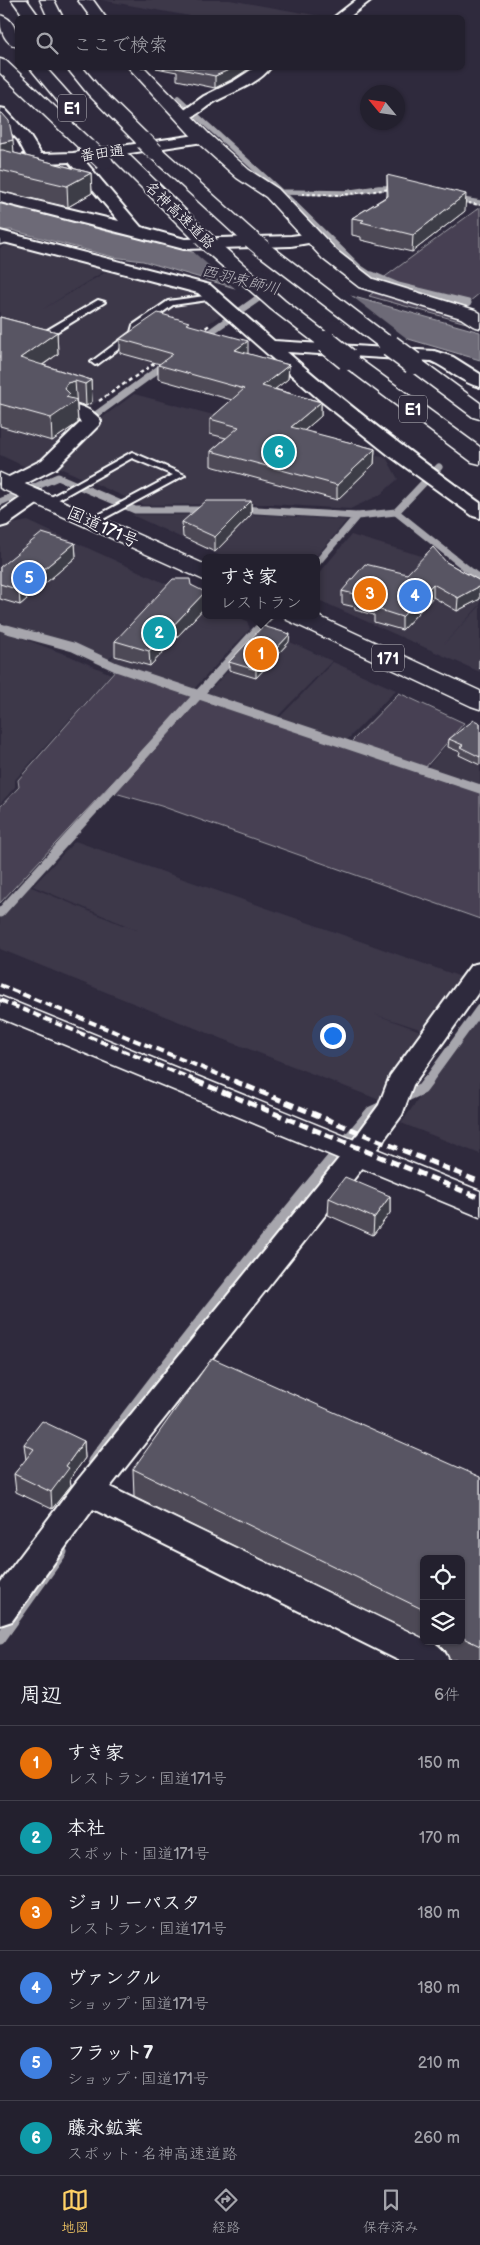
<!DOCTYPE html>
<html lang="ja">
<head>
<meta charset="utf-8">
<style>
  :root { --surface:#23202e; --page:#2f2d3a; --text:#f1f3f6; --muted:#a3a3aa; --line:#403e4a; --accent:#ffd166 }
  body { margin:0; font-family:"Balsamiq Sans","Klee One",sans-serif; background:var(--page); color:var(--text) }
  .controls { position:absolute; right:15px; bottom:15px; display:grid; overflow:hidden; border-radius:8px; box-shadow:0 1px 4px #0004 }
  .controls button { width:45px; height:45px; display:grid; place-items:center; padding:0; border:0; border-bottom:1px solid var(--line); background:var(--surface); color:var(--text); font:25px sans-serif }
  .compass { position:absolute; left:360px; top:85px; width:45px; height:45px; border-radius:50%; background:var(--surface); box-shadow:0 1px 4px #0004; rotate:299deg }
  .you { position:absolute; left:332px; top:1035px; width:18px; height:18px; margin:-12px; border:4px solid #fff; border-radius:50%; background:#1a73e8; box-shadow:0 0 0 8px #1a73e833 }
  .badge { display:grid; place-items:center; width:32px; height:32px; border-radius:50%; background:var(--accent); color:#fff; font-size:16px; font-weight:700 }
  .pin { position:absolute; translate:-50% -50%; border:2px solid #fff; box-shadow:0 1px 5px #0006 }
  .popup { position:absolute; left:202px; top:554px; width:118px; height:65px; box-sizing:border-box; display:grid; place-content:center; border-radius:8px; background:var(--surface); filter:drop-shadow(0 1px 4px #0005); font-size:16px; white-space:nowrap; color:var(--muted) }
  .popup b { font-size:19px; color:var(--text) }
  .popup::after { content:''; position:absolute; left:50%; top:100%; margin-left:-10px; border:10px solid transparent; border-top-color:var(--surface) }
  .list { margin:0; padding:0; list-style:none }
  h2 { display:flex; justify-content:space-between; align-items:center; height:65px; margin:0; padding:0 20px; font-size:21px }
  h2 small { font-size:16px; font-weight:400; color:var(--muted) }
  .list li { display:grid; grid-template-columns:32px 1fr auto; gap:15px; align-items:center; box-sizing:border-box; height:75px; padding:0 20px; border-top:1px solid var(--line) }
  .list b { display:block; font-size:19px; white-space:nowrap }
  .list p { margin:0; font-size:16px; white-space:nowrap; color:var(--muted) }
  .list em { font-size:16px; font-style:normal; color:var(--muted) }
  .icon { flex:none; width:28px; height:28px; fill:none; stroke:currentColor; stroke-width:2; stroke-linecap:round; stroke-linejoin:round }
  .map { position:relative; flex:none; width:480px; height:1660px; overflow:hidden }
  .search { position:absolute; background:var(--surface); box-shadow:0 1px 4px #0004; left:15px; right:15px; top:15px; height:55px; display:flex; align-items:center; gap:12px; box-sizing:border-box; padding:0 18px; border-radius:8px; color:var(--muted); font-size:19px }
  .sheet { height:515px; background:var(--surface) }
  nav { display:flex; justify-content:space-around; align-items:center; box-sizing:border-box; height:70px; border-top:1px solid var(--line); background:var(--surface); font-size:14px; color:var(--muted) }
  nav a { display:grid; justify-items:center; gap:2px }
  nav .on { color:var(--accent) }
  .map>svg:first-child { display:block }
  .built { fill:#3c3749 }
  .green { fill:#464152; stroke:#a2a0a8 }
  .water { fill:#6d6a77; stroke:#a7a6ad }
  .pier { fill:#2f2a3d }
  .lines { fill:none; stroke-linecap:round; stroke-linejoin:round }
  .stream-far3 { stroke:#a7a6ad; stroke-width:5.5 }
  .stream-far2 { stroke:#a7a6ad; stroke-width:7 }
  .stream-far1 { stroke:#a7a6ad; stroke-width:9 }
  .stream { stroke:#a7a6ad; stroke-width:11 }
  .service-casing { stroke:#fff; stroke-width:4 }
  .minor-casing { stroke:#fff; stroke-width:4 }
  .tertiary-casing { stroke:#fff; stroke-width:3 }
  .trunk-casing { stroke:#fff; stroke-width:3 }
  .motorway-casing { stroke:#fff; stroke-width:3 }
  .path-far1 { stroke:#fff; stroke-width:2; stroke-dasharray:3 2.5; stroke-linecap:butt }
  .path { stroke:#fff; stroke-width:2.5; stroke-dasharray:4 3; stroke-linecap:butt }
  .service { fill:#2f2a3d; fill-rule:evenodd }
  .minor { fill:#2f2a3d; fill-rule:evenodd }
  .tertiary { fill:#2f2a3d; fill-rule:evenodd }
  .trunk { fill:#2f2a3d; fill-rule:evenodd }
  .motorway { fill:#2f2a3d; fill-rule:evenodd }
  .rail-far1 { stroke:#fff; stroke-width:4; stroke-dasharray:8 4; stroke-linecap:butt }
  .rail { stroke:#fff; stroke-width:5; stroke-dasharray:9 5; stroke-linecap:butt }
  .motorway-bridge-far1-casing { stroke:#fff; stroke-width:19; stroke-linecap:butt }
  .motorway-bridge-casing { stroke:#fff; stroke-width:25; stroke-linecap:butt }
  .motorway-bridge-far1 { stroke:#2f2a3d; stroke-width:17 }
  .motorway-bridge { stroke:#2f2a3d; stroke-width:22 }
  .wall { fill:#4d4956; stroke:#fff }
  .shaded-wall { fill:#3e3c46; stroke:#fff }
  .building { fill:#595564; stroke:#fff }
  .labels { text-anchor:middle; stroke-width:4.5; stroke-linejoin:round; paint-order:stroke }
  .far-street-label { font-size:15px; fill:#fff; stroke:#2f2a3d }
  .shield { fill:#2f2a3d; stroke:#c1bfc5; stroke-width:1 }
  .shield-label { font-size:16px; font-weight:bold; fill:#fff }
  .far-water-label { font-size:16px; font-style:italic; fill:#b6b4bb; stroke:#2f2a3d }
  .street-label { font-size:18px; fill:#fff; stroke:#2f2a3d }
</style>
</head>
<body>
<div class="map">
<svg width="480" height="1660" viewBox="0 0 480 1660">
  <rect width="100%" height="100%" fill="#2f2a3d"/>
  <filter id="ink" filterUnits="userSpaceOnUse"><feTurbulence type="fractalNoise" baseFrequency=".02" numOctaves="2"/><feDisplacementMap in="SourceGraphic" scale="10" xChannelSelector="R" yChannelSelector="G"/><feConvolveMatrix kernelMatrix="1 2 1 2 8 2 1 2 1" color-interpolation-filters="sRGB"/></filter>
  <g filter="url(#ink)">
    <path class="built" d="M 101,0 L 230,0 L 326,17 L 195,17 Z
      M 6,245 L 108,269 L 43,309 L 111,269 L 199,292 L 222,314 L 92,405 L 83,408 L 0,385 L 0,248 Z
      M 0,394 L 88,421 L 32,470 L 0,455 Z
      M 134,394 L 358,453 L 383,457 L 387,459 L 398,479 L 380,495 L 350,509 L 270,504 L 143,505 L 60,468 L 72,450 L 102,425 L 103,417 Z
      M 132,515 L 266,515 L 347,520 L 315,558 L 225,558 Z
      M 28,521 L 56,534 L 26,559 L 57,534 L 206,602 L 206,615 L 234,615 L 247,621 L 250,629 L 192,691 L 122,668 L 109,661 L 164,602 L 108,660 L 74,645 L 0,622 L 0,531 L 11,524 Z
      M 351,535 L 432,559 L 480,592 L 480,605 L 442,646 L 480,606 L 480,672 L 316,599 L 316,577 Z
      M 0,630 L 70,656 L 111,674 L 15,780 L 15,787 L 0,804 Z
      M 268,632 L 332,661 L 275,719 L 207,695 L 207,693 L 263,634 Z
      M 333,662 L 396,690 L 346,741 L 279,718 Z
      M 465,723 L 480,730 L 480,785 L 427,768 Z
      M 75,841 L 312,924 L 464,978 L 426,1031 L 374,1014 L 426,1033 L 382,1101 L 172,1019 L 0,949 L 0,915 L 29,886 L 120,924 L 137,930 L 33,886 Z
      M 480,1015 L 480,1154 L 401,1123 Z"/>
    <path class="green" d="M 480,207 L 480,293 L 469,302 L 400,286 L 382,279 Z
      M 374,292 C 407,302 440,305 470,324 L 369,296 Z
      M 117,668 L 195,694 L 0,903 L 0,807 L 19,787 L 18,780 Z
      M 399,693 L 464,723 L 424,769 L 350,743 Z
      M 201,698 L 480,792 L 480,919 L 161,806 L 115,793 Z"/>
    <path class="water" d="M 0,202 L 116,234 L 142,238 L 480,332 L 480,360 L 143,261 L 113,257 L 11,230 L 0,231 Z"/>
    <path class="pier" d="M 190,249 L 345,291 L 413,343 L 238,291 Z"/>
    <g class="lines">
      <path class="stream-far3" d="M 178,98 L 191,110 L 197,105
        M 195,114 L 281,192 L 345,193 L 379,188 L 399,188
        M 286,196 L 359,267 L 374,277
        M 456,199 L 480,203"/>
      <path class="stream-far2" d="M 372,275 L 398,286 L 468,303
        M 202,338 L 267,292
        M 97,414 L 167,363
        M 0,502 L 58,477 L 135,510 L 208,510
        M 239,509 L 357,516 L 396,512 L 439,467
        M 396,512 L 480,579
        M 316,564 L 357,516
        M 0,627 L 11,630
        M 257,630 L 271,615"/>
      <path class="stream-far1" d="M 7,629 L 73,647 L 116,667 L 480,789
        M 0,913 L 258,629
        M 427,1082 L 480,1009"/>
      <path class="stream" d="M 400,1099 L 422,1089 L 428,1081
        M 93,1461 C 182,1342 275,1226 371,1112 L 384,1106
        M 0,1639 L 62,1552"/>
      <defs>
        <path id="service" d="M 212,295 L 215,295 L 215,299 L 173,305 L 140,328 L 138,335 L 98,364 L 95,365 L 91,362 L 131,332 L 133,325 L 168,301 Z
          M 98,300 L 105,302 L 48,337 L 38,336 L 34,334 L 38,332 L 44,332 Z
          M 132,452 L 185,475 L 92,525 L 87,522 L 89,520 L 173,475 L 132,458 L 50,504 L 44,504 L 42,502 Z"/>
        <path id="minor" d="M 356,0 L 371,0 L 348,18 L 333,18 Z
          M 254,68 L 270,68 C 258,84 233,92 216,101 C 203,108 199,116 183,120 L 176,116 L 204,96 L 234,81 Z
          M 0,108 L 5,109 L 29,135 L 41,154 L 73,153 L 203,134 L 208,135 L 210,138 L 208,141 L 203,142 L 84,160 L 141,227 L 185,239 L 291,236 L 314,233 L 320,235 L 322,238 L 320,241 L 291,246 L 184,249 L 0,202 L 0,192 L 119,221 L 69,162 L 21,164 L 0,169 L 0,159 L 26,155 L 18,140 L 0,121 Z
          M 0,231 L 210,285 L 274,341 L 434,351 L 453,357 L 480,374 L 480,387 C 462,383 448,368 431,361 L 287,352 C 348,406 413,455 480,503 L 480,518 L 473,516 L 390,456 L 321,401 L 198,293 L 0,241 Z
          M 76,405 C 85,407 96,413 101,421 L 99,425 L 56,468 L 17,488 L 10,490 L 3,488 L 0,484 L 3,480 L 42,460 L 81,422 L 67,410 L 70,406 Z
          M 36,490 L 43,492 L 46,496 L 43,500 L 7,525 L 0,527 L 0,512 L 29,492 Z
          M 480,963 L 480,990 L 413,1085 L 402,1115 L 368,1161 L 110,1487 L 424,1639 L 424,1641 C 436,1641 444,1649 449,1660 L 398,1660 L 93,1509 L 12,1621 L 0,1625 L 0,1583 L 77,1481 L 348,1147 L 379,1105 L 390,1076 L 471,965 Z"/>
        <path id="tertiary" d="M 78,0 L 93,0 L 106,18 L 91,18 Z
          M 129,68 L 145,68 L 209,134 L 249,170 L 278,189 L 337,251 L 373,279 L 475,310 L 480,313 L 480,328 L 473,326 L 461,318 L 359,287 L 323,259 L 266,197 L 237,178 L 197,142 Z
          M 0,232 L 8,234 L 10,238 L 8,242 L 0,244 Z
          M 0,996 L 480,1191 L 480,1217 L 0,1018 Z"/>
        <path id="trunk" d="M 0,473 L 206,565 L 206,581 L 0,488 Z
          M 284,615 L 316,615 L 480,691 L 480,709 L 471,706 L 287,620 Z"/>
        <path id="motorway" d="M 12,0 L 27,0 L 40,18 L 25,18 Z
          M 40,0 L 54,0 L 63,18 L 48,18 Z
          M 0,15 C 15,19 18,34 18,47 C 3,43 0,28 0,15 Z
          M 0,59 L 6,61 L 96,145 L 99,149 L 96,153 L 84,153 L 0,73 Z
          M 30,68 L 46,68 L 81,107 L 83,111 L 81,115 L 69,115 Z
          M 67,68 L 83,68 L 100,88 L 150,137 L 153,141 L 150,145 L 138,145 L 88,94 Z
          M 155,147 L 161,148 L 258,235 L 260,239 L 258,243 L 251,245 L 244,243 L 149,156 L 146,152 L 149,148 Z
          M 121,152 L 127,153 L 208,232 L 210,236 L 208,240 L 201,242 L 194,240 L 115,161 L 112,157 L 115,153 Z
          M 211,240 L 218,242 L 285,301 L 333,338 L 336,342 L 333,346 L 326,348 L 319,346 L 271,309 L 204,250 L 202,246 L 204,242 Z
          M 263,243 L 270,245 L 397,342 L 400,346 L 397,350 L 390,352 L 383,350 L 256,253 L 254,249 L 256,245 Z
          M 347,353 L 354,355 L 480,447 L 480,464 L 472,462 L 340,363 L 337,359 L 340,355 Z
          M 413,357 L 420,359 L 480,403 L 480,419 L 473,417 L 406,367 L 403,363 L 406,359 Z"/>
      </defs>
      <use href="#service" class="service-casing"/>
      <use href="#minor" class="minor-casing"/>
      <use href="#tertiary" class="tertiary-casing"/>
      <use href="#trunk" class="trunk-casing"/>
      <use href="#motorway" class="motorway-casing"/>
      <path class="path-far1" d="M 302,194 L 342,195 L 391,189
        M 463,202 L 480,205"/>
      <path class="path" d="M 200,332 L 211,324
        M 99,401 L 158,361"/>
      <use href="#service" class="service"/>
      <use href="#minor" class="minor"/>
      <use href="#tertiary" class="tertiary"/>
      <use href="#trunk" class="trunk"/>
      <use href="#motorway" class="motorway"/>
      <path class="rail-far1" d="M 0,985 L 237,1082
        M 0,1000 L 199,1082"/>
      <path class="rail" d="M 196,1081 L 480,1198
        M 234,1081 L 480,1182"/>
      <defs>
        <path id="motorway-bridge-far1" d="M 144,141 L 155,152
          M 90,149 L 104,162
          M 201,236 L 211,246
          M 251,239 L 263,249"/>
        <path id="motorway-bridge" d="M 326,342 L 347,359
          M 390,346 L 413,363"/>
      </defs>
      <use href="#motorway-bridge-far1" class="motorway-bridge-far1-casing"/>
      <use href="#motorway-bridge" class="motorway-bridge-casing"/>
      <use href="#motorway-bridge-far1" class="motorway-bridge-far1"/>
      <use href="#motorway-bridge" class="motorway-bridge"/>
    </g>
    <path class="wall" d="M 156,68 L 250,68 L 233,79 L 215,88 L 177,80 L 177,72 Z
      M 0,113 L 14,153 L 91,173 L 92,193 L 68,207 L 0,191 Z
      M 387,175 L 465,211 L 412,252 L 361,240 L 361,237 L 352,235 L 352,218 L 387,196 Z
      M 0,317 L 57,332 L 58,354 L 43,365 L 91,380 L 92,402 L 86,406 L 77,403 L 78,423 L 52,441 L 0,426 Z
      M 189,325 L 248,354 L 289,365 L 288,379 L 275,389 L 321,402 L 321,416 L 304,431 L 375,449 L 374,464 L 337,500 L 211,466 L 211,451 L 226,438 L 210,434 L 210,419 L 232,400 L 158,379 L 158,365 L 160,364 L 120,353 L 120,339 Z
      M 251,501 L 251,515 L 215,552 L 183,537 L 182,522 Z
      M 75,543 L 76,557 L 20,605 L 0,599 L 0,567 Z
      M 446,562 L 480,581 L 480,599 L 457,611 L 433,597 L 402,630 L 374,622 L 374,615 L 355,610 L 355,607 L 342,604 L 342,591 L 407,574 Z
      M 191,585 L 205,607 L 150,666 L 115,656 L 115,641 Z
      M 289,642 L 256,678 L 229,670 L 229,662 Z
      M 480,659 L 480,669 L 479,668 L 479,660 Z
      M 480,723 L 480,765 L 459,755 L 460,752 L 448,747 L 449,739 Z
      M 390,1196 L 390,1213 L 373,1235 L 328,1215 L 329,1198 Z
      M 84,1441 L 85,1458 L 70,1479 L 71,1485 L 52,1509 L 16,1492 L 14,1474 L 26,1460 L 24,1444 Z
      M 133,1469 L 480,1477 L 480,1660 L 450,1660 L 446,1651 L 437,1642 L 433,1641 L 461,1641 L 461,1559 L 424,1559 L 424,1638 L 134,1497 Z"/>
    <path class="shaded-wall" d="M 233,68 L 250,68 L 233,79 L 215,88 L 215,76 Z
      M 13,140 L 14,154 L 0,157 L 0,143 Z
      M 91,173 L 92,193 L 68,207 L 67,186 Z
      M 466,194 L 465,211 L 412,252 L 413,235 Z
      M 57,332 L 58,354 L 22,379 L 20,358 Z
      M 248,341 L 248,355 L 235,350 Z
      M 289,365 L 288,379 L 261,400 L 262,386 Z
      M 91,380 L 92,402 L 86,406 L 85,384 Z
      M 75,381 L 78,423 L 52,441 L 51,418 L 64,388 L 67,383 Z
      M 321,402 L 321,416 L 291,442 L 291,427 Z
      M 375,449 L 374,464 L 337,500 L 337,485 Z
      M 251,501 L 251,515 L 215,552 L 215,537 Z
      M 75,543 L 76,557 L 20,605 L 19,590 Z
      M 433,584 L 433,597 L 402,630 L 402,617 Z
      M 480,586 L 480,599 L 457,611 L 458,598 Z
      M 205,592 L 205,607 L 150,666 L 149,651 Z
      M 290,634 L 289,642 L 256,678 L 256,670 Z
      M 390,1196 L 390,1213 L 373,1235 L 374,1218 Z
      M 84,1441 L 85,1458 L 70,1479 L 71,1485 L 52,1509 L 51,1492 L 66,1466 Z"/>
    <path class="building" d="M 176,68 L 233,68 L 215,76 Z
      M 0,113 L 2,113 L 9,121 L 13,140 L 0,143 Z
      M 0,150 L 3,150 L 91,173 L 67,186 L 0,170 Z
      M 387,175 L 466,194 L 413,235 L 361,222 L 364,220 L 352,218 L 388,196 Z
      M 158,313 L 189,322 L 186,324 L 248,341 L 235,350 L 289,365 L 262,386 L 321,402 L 291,427 L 375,449 L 337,485 L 211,451 L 239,427 L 210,419 L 244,389 L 158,365 L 173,354 L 120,339 Z
      M 0,317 L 57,332 L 20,358 L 91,380 L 85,384 L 75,381 L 67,383 L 64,388 L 70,394 L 66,397 L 77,400 L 51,418 L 0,404 Z
      M 206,501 L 251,501 L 215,537 L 182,522 Z
      M 42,533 L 75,543 L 19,590 L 0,584 L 0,567 Z
      M 433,547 L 446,562 L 480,581 L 480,586 L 458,598 L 433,584 L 402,617 L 374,608 L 379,603 L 356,597 L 358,595 L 342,591 L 365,564 L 407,574 Z
      M 173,579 L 190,579 L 191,585 L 205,592 L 149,651 L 115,641 Z
      M 263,626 L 290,634 L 256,670 L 229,662 Z
      M 474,720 L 480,723 L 480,757 L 460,747 L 463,745 L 449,739 Z
      M 345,1177 L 390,1196 L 374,1218 L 329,1198 Z
      M 212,1358 L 480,1477 L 480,1646 L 461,1637 L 461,1559 L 424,1559 L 424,1610 L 133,1469 Z
      M 42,1421 L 84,1441 L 66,1466 L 69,1468 L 51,1492 L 14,1474 L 34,1449 L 24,1444 Z"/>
  </g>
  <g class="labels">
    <g class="far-street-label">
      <text transform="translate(102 153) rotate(-8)" y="5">番田通</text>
      <text transform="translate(180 215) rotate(44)" y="5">名神高速道路</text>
    </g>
    <g class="shield">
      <rect x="58" y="94.5" width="28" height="27" rx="4"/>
      <rect x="399" y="395.5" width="28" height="27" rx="4"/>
      <rect x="372" y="644.5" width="32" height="27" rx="4"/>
    </g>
    <g class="shield-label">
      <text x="72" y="114">E1</text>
      <text x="413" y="415">E1</text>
      <text x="388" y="664">171</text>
    </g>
    <g class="far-water-label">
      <text transform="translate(241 279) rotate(14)" y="6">西羽束師川</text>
    </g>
    <g class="street-label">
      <text transform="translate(103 527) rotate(24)" y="6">国道171号</text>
    </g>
  </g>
</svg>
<div class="controls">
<button><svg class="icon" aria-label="locate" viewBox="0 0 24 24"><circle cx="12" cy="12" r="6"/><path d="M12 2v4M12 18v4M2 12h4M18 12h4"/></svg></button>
<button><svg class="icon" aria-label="layers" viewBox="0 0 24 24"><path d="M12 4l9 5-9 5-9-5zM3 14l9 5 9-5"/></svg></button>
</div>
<svg class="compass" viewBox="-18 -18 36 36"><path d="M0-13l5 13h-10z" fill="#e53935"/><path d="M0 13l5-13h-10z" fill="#a3a3aa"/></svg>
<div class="you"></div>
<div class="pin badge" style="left:261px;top:654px;background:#e8710a">1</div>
<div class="popup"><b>すき家</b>レストラン</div>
<div class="pin badge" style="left:159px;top:633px;background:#0f9aa8">2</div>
<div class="pin badge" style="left:370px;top:594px;background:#e8710a">3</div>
<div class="pin badge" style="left:415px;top:596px;background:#3f7fe0">4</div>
<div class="pin badge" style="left:29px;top:578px;background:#3f7fe0">5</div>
<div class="pin badge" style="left:279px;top:452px;background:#0f9aa8">6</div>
<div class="search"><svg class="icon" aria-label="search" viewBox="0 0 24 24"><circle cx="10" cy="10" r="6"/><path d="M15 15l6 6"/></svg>ここで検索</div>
</div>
<section class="sheet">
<h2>周辺<small>6件</small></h2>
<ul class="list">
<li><span class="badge" style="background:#e8710a">1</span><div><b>すき家</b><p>レストラン · 国道171号</p></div><em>150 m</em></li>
<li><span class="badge" style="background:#0f9aa8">2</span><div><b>本社</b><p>スポット · 国道171号</p></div><em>170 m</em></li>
<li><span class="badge" style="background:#e8710a">3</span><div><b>ジョリーパスタ</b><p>レストラン · 国道171号</p></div><em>180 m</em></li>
<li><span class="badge" style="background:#3f7fe0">4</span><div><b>ヴァンクル</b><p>ショップ · 国道171号</p></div><em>180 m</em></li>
<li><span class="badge" style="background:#3f7fe0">5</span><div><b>フラット7</b><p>ショップ · 国道171号</p></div><em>210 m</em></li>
<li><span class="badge" style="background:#0f9aa8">6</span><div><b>藤永鉱業</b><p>スポット · 名神高速道路</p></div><em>260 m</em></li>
</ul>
</section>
<nav>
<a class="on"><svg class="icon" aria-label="map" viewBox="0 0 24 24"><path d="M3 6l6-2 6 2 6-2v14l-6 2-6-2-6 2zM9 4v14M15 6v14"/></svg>地図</a>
<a><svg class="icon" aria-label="directions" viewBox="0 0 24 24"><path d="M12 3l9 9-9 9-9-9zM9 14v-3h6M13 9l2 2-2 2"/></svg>経路</a>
<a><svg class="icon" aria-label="saved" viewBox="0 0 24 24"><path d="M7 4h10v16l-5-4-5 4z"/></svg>保存済み</a>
</nav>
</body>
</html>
